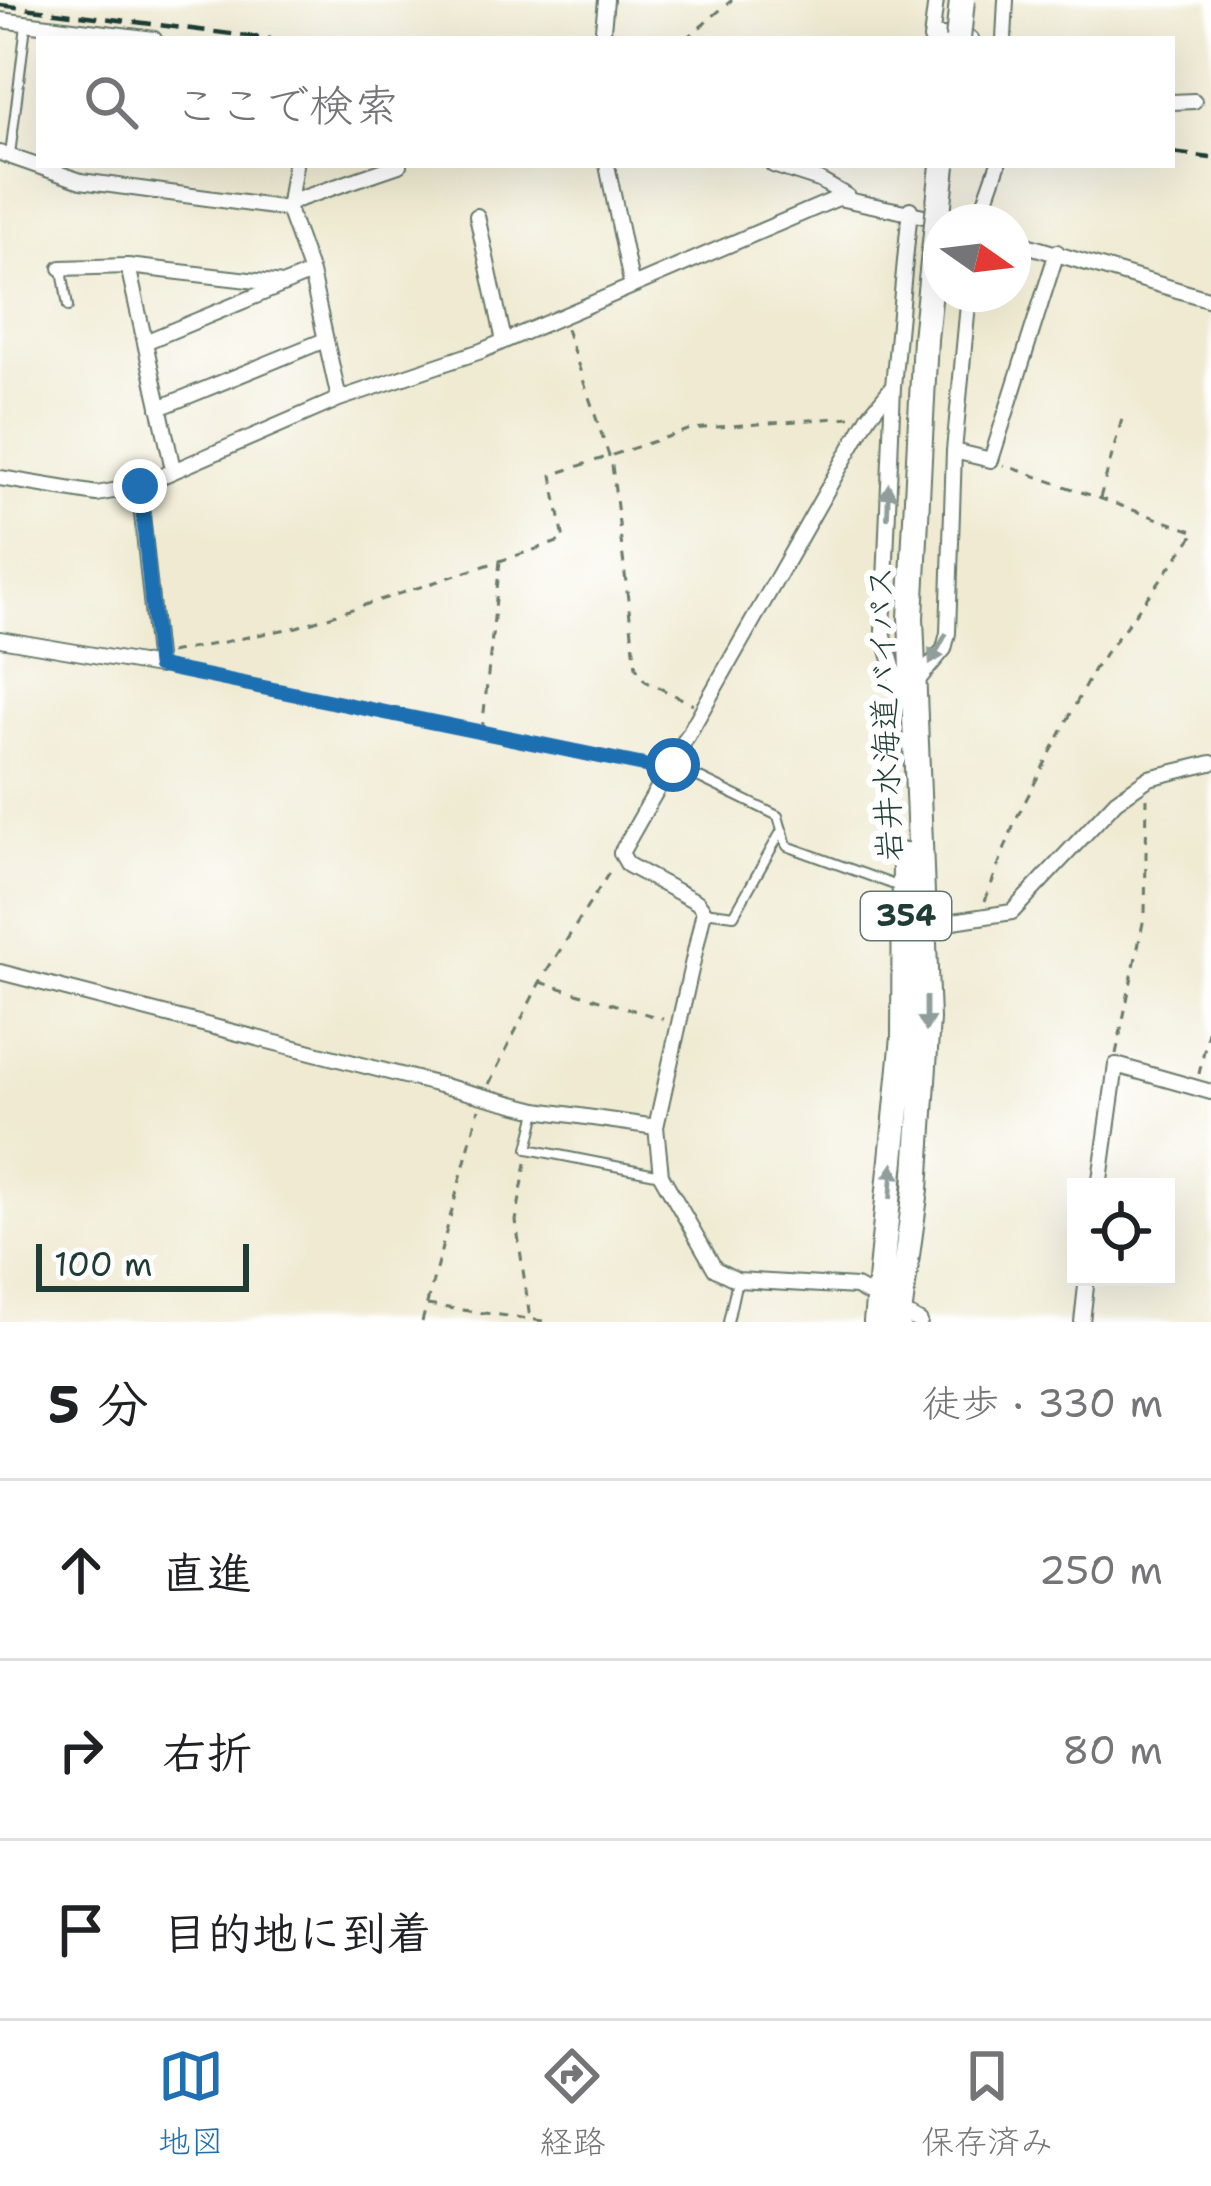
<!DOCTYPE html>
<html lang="ja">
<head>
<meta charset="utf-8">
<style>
  :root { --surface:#fff; --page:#f6f6f6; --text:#202124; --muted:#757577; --line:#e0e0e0; --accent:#1f6fb2 }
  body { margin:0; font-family:"Shantell Sans","Klee One",sans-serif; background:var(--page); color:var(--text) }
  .controls { position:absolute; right:36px; bottom:36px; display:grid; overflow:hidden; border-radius:0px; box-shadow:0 12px 48px #0002 }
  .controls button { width:108px; height:108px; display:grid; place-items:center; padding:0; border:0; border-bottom:3px solid var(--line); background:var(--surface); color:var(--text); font:60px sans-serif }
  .compass { position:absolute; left:923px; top:204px; width:108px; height:108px; border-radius:50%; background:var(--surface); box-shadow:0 12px 48px #0002; rotate:104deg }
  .scale { position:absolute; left:36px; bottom:30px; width:213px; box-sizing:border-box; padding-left:12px; border:6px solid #1f3d34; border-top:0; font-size:33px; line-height:42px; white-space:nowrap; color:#1f3d34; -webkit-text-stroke:9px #fff; paint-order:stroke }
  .stop { position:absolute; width:36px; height:36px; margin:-27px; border:9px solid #1f6fb2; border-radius:50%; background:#fff }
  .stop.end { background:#1f6fb2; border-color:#fff; box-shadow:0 3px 12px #0008 }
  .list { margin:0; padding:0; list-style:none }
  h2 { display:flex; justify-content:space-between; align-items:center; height:156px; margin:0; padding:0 48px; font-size:51px }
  h2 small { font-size:39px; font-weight:400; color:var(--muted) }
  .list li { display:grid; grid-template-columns:78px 1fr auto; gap:36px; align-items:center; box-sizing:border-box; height:180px; padding:0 48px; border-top:3px solid var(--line) }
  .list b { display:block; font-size:45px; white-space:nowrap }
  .list em { font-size:39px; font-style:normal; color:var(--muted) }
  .icon { flex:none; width:66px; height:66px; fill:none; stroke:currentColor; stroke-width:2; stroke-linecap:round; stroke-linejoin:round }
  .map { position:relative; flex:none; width:1211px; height:1322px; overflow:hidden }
  .search { position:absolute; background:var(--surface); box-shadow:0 12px 48px #0002; left:36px; right:36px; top:36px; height:132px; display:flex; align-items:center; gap:30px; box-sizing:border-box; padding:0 42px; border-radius:0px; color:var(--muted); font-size:45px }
  .sheet { height:696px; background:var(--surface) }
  nav { display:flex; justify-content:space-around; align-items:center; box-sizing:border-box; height:168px; border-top:3px solid var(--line); background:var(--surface); font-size:33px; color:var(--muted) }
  nav a { display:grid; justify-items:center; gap:6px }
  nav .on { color:var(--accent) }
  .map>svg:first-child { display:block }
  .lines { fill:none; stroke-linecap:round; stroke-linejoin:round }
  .service-casing { stroke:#687a6b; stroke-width:12 }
  .minor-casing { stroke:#687a6b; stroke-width:18 }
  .trunk-casing { stroke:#687a6b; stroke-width:28 }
  .path { stroke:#687a6b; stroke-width:3; stroke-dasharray:9 9; stroke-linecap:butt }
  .service { stroke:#fff; stroke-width:8 }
  .minor { stroke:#fff; stroke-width:14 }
  .trunk { stroke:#fff; stroke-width:24 }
  .rail { stroke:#1f3d34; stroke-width:4.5; stroke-dasharray:18 9; stroke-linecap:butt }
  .trunk-bridge-casing { stroke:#687a6b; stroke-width:28; stroke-linecap:butt }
  .trunk-bridge { stroke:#fff; stroke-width:24 }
  .oneway { fill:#8f9e9a }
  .route { stroke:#1f6fb2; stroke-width:15 }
  .labels { text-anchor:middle; stroke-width:12; stroke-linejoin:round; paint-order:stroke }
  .shield { fill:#fff; stroke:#627771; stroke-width:3 }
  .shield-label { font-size:30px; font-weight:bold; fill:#1f3d34 }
  .street-label { font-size:33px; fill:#1f3d34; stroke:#fff }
</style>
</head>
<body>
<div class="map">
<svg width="1211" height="1322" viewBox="0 0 1211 1322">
  <rect width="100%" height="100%" fill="#fff"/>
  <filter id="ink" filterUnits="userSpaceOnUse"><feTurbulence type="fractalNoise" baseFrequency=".00833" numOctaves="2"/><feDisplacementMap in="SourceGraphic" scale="24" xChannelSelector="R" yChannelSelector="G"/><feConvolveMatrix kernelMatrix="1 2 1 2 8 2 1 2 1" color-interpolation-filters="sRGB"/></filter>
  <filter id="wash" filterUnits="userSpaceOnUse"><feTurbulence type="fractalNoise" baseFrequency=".004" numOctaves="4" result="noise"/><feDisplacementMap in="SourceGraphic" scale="48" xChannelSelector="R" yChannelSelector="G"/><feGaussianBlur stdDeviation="2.7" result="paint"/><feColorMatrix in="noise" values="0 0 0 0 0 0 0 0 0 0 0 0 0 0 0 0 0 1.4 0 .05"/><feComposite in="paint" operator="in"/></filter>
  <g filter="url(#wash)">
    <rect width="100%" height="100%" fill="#efead1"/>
  </g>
  <g filter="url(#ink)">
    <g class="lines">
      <defs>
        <path id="service" d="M 10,155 L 26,25
          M 62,269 L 68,307
          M 673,765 L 778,816 L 782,830 L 734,915 L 704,911
          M 783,831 L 787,846 L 900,887
          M 537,1111 L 528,1149 L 661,1175
          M 728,1322 L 737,1280"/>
        <path id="minor" d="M 0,20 L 154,39
          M 932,35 L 971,39
          M 602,39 L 606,0
          M 931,39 L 936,0
          M 1004,39 L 1006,0
          M 1172,102 L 1194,101
          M 0,153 L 81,181 L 288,209
          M 295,165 L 288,209 L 311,273 L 339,399
          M 607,165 L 631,282
          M 773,165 L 819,180 L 847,196
          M 291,202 L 399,165
          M 477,216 L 504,341
          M 978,222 L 998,165
          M 1013,241 L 1211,300
          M 128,266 L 173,469
          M 61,268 L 128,266 L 283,284
          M 145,342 L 311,273
          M 893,386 L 869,416 L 621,853 L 628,865 L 697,902 L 704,911 L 656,1127 L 661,1175 L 715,1269 L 737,1280 L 856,1287 L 920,1322
          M 159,408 L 325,340
          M 954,451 L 991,460 L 1057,252
          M 0,478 L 97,494 L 139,486 L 339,399 L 481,351 L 838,198 L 943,220
          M 0,639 L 158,666 L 139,486
          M 914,685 L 944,649 L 948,633 L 954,451 L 969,294
          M 902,699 L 883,632 L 893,386 L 910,209
          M 921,926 L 1012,912 L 1116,801 L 1149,778 L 1211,763
          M 0,972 L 537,1110 L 656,1127
          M 1099,1187 L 1116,1065 L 1211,1092
          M 1082,1322 L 1087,1277"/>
        <path id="trunk" d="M 876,1322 L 904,1037 L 905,855
          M 898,1322 L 916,1189 L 927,1019 L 911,618 L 925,339"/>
      </defs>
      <use href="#service" class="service-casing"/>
      <use href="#minor" class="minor-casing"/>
      <use href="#trunk" class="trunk-casing"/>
      <path class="path" d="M 686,39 L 732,0
        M 566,329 L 612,465 L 636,667 L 645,681 L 693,704
        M 1100,498 L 1122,419
        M 170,653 L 297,627 L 564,540 L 552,475 L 691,429 L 850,417
        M 173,669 L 651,767
        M 482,731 L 500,561
        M 985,901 L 1016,819 L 1094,669 L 1196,532 L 1004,465
        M 540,982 L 663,1019
        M 1116,1054 L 1145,913 L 1147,798
        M 1199,1074 L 1211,1017
        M 489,1084 L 540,982 L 612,868
        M 526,1163 L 516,1221 L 530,1319
        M 427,1305 L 550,1322
        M 422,1322 L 479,1109"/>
      <use href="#service" class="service"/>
      <use href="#minor" class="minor"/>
      <use href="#trunk" class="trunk"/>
      <path class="rail" d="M 0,5 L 271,39
        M 1172,153 L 1211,158"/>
      <defs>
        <path id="trunk-bridge" d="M 958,39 L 962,0
          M 925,339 L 943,165"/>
      </defs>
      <use href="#trunk-bridge" class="trunk-bridge-casing"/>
      <use href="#trunk-bridge" class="trunk-bridge"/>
    </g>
    <defs><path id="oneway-solid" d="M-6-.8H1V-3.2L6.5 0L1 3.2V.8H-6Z" transform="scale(3)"/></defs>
    <g class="oneway">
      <use href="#oneway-solid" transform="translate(888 501) rotate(-88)"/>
      <use href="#oneway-solid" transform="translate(938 649) rotate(118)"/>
      <use href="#oneway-solid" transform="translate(926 1014) rotate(90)"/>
      <use href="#oneway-solid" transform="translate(892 1181) rotate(-85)"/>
    </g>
  </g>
  <g class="lines" filter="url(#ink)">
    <path class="route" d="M 140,486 L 158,666 L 671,771 L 673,765"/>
  </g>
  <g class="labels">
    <rect class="shield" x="861" y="892" width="90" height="48" rx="9"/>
    <g class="shield-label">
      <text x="906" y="926">354</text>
    </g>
    <g class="street-label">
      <text transform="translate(884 714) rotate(-92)" y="12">岩井水海道バイパス</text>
    </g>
  </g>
</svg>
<div class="controls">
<button><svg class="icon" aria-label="locate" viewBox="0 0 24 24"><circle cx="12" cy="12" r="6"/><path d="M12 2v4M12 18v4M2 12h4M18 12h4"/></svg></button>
</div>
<svg class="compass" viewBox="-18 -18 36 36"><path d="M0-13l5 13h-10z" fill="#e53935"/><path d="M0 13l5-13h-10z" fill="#757577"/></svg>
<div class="scale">100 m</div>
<div class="stop" style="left:673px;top:765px"></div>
<div class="stop end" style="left:140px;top:486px"></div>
<div class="search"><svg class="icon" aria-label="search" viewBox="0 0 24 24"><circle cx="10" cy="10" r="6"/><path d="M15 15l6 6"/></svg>ここで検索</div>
</div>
<section class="sheet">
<h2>5 分<small>徒歩 · 330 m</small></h2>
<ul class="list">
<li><svg class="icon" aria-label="ahead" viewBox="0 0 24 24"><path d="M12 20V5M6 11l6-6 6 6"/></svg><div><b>直進</b></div><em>250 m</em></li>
<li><svg class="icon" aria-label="right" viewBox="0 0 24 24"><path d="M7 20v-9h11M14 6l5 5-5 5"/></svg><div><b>右折</b></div><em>80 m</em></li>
<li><svg class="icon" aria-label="arrive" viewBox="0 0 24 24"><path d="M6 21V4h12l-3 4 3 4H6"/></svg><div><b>目的地に到着</b></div></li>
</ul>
</section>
<nav>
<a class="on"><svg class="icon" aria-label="map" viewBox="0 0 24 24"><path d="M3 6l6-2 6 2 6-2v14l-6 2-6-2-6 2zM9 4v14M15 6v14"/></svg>地図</a>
<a><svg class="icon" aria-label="directions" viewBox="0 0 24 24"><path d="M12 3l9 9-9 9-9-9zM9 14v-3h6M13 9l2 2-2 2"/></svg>経路</a>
<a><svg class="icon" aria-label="saved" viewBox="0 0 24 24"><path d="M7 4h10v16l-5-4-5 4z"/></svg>保存済み</a>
</nav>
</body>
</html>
